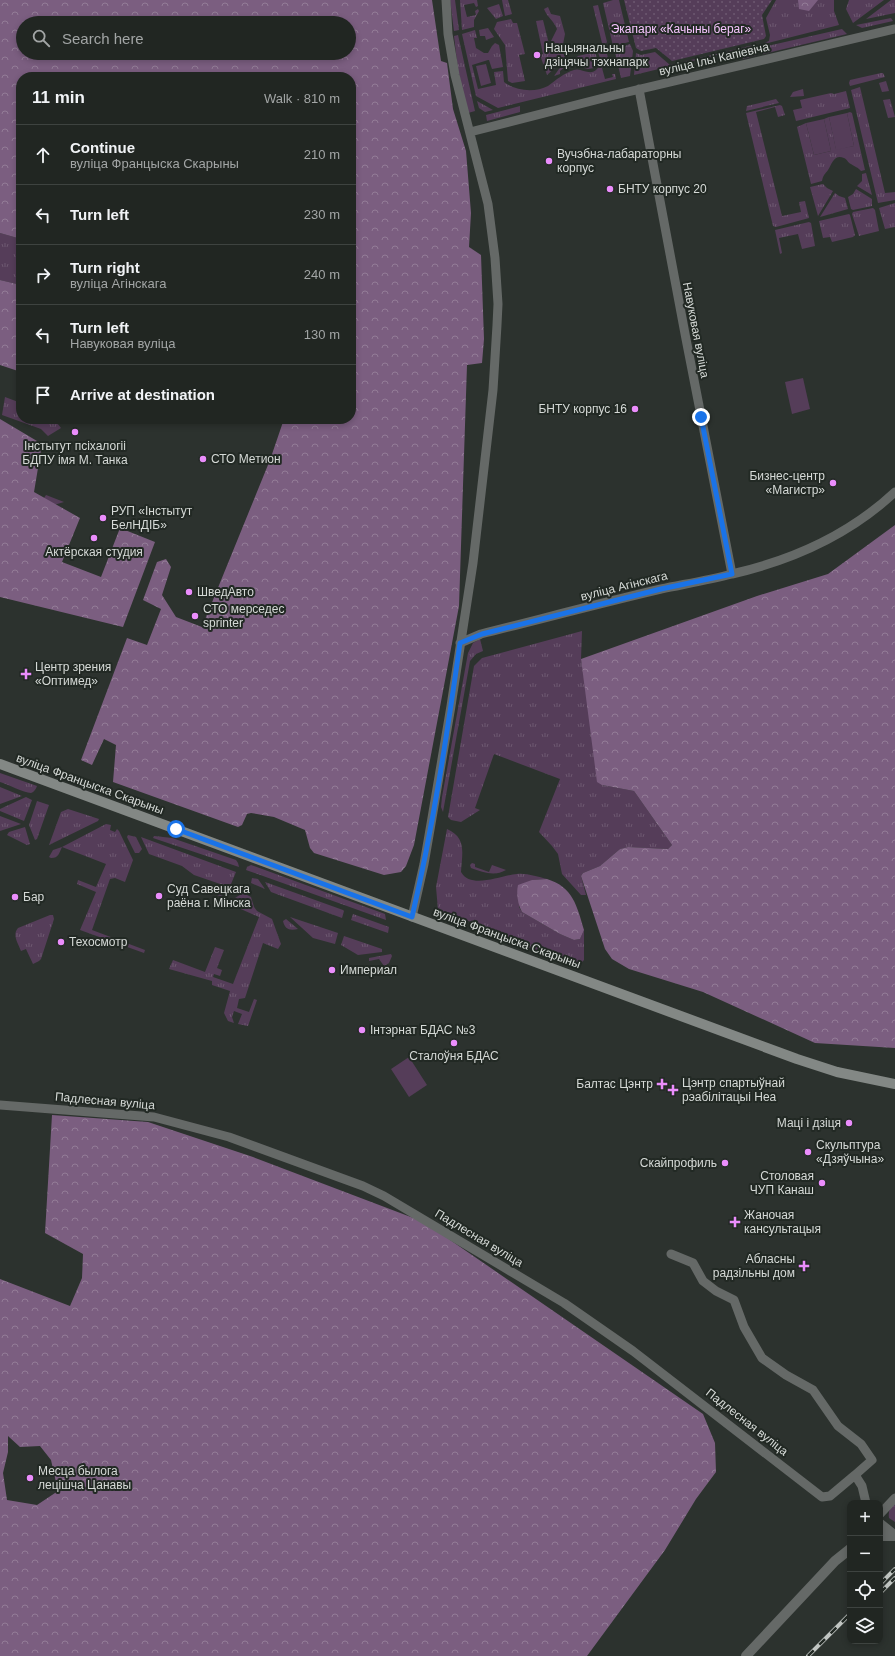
<!DOCTYPE html>
<html lang="en">
<head>
<meta charset="utf-8">
<style>
  :root { --surface:#212622; --page:#292e2a; --text:#f1f3f6; --muted:#a2a5a5; --line:#3e4340 }
  body { margin:0; font-family:Arial,sans-serif; background:var(--page); color:var(--text) }
  .controls { position:absolute; right:12px; bottom:12px; display:grid; overflow:hidden; border-radius:8px; box-shadow:0 2px 6px #0003 }
  .controls button { width:36px; height:36px; display:grid; place-items:center; padding:0; border:0; border-bottom:1px solid var(--line); background:var(--surface); color:var(--text); font:20px sans-serif }
  .stop { position:absolute; width:12px; height:12px; margin:-9px; border:3px solid #1a73e8; border-radius:50%; background:#fff }
  .stop.end { background:#1a73e8; border-color:#fff; box-shadow:0 1px 4px #0008 }
  .list { margin:0; padding:0; list-style:none }
  h2 { display:flex; justify-content:space-between; align-items:center; height:52px; margin:0; padding:0 16px; font-size:17px }
  h2 small { font-size:13px; font-weight:400; color:var(--muted) }
  .list li { display:grid; grid-template-columns:26px 1fr auto; gap:12px; align-items:center; box-sizing:border-box; height:60px; padding:0 16px; border-top:1px solid var(--line) }
  .list b { display:block; font-size:15px; white-space:nowrap }
  .list p { margin:0; font-size:13px; white-space:nowrap; color:var(--muted) }
  .list em { font-size:13px; font-style:normal; color:var(--muted) }
  .icon { flex:none; width:22px; height:22px; fill:none; stroke:currentColor; stroke-width:2; stroke-linecap:round; stroke-linejoin:round }
  .map { position:relative; flex:none; width:895px; height:1656px; overflow:hidden }
  .search { position:absolute; background:var(--surface); box-shadow:0 2px 6px #0003; left:16px; top:16px; width:340px; height:44px; display:flex; align-items:center; gap:10px; box-sizing:border-box; padding:0 14px; border-radius:22px; color:var(--muted); font-size:15px }
  .panel { position:absolute; background:var(--surface); box-shadow:0 2px 6px #0003; left:16px; top:72px; width:340px; height:352px; border-radius:16px }
  .map>svg:first-child { display:block }
  .grass { fill:url(#grass-tufts) }
  .forest { fill:url(#forest-crowns); fill-rule:evenodd }
  .park { fill:url(#park-dots) }
  .garden { fill:#553d59 }
  .lines { fill:none; stroke-linecap:round; stroke-linejoin:round }
  .minor { stroke:#656967; stroke-width:9 }
  .tertiary { stroke:#656967; stroke-width:10 }
  .secondary { stroke:#838885; stroke-width:10 }
  .rail-casing { stroke:#c1c5c2; stroke-width:4 }
  .rail { stroke:#222924; stroke-width:2.5; stroke-dasharray:8; stroke-linecap:butt }
  .route { stroke:#1a73e8; stroke-width:5 }
  .poi-dot { fill:#eb8dfc; stroke:#222924; stroke-width:1.5 }
  .labels { text-anchor:middle; stroke-width:4; stroke-linejoin:round; paint-order:stroke }
  .park-label { font-size:12px; fill:#f6c5fe; stroke:#222924 }
  .poi-label { font-size:12px; fill:#d5d9d6; stroke:#222924; text-anchor:start }
  .street-label { font-size:12px; fill:#d5d9d6; stroke:#222924 }
</style>
</head>
<body>
<div class="map">
<svg width="895" height="1656" viewBox="0 0 895 1656">
  <defs>
    <pattern id="grass-tufts" width="24" height="20" patternUnits="userSpaceOnUse"><rect width="24" height="20" fill="#553d59"/><path d="M3 7l-1-3M5 7V3M7 7l1-3M15 17l-1-3M17 17v-4M19 17l1-3" fill="none" stroke="#6d5870"/></pattern>
    <pattern id="forest-crowns" width="20" height="18" patternUnits="userSpaceOnUse"><rect width="20" height="18" fill="#7b5e80"/><path d="M2 6a3 3 0 1 1 6 0M12 15a3 3 0 1 1 6 0" fill="none" stroke="#937c97"/></pattern>
    <pattern id="park-dots" width="8" height="8" patternUnits="userSpaceOnUse"><rect width="8" height="8" fill="#553d59"/><path d="M2 2h.1M6 6h.1" fill="none" stroke="#6d5870" stroke-width="1.8" stroke-linecap="round"/></pattern>
  </defs>
  <rect width="100%" height="100%" fill="#2c322e"/>
  <path class="grass" d="M 450,0 L 455,0 L 459,30 L 454,31 Z
    M 460,0 L 477,0 L 478,6 L 476,7 L 474,3 L 464,5 L 467,17 L 476,15 L 475,11 L 478,9 L 479,11 L 474,20 L 474,27 L 462,30 Z
    M 502,0 L 508,0 L 512,14 L 505,16 Z
    M 613,0 L 619,0 L 629,42 L 613,46 L 603,3 Z
    M 776,0 L 834,0 L 834,11 L 839,25 L 760,45 L 769,41 L 770,35 L 766,18 Z
    M 849,0 L 884,0 L 853,23 L 846,9 Z
    M 891,0 L 895,0 L 895,13 L 866,19 Z
    M 499,4 L 503,16 L 496,19 L 487,8 Z
    M 598,5 L 607,42 L 605,45 L 591,49 L 590,46 L 602,43 L 593,6 Z
    M 548,7 L 551,14 L 560,16 L 565,34 L 563,44 L 566,46 L 569,46 L 569,47 L 586,45 L 587,49 L 571,54 L 553,44 L 551,41 L 557,29 C 554,21 547,17 544,9 Z
    M 891,18 L 893,21 L 862,28 L 856,25 Z
    M 511,19 L 513,23 L 517,23 L 525,54 L 519,55 L 525,81 L 512,83 L 508,81 L 505,45 L 494,29 L 497,22 Z
    M 543,20 L 549,44 L 568,56 L 547,75 L 540,55 L 543,54 L 536,21 Z
    M 488,28 L 494,37 L 486,40 L 485,36 L 480,36 L 479,30 Z
    M 842,29 L 847,34 L 763,54 L 761,50 L 763,47 Z
    M 475,30 L 477,38 L 474,38 L 476,48 L 484,53 L 488,53 L 492,46 L 495,43 L 499,45 L 503,67 L 492,69 L 489,60 L 488,60 L 472,65 L 478,89 L 496,85 L 494,72 L 503,71 L 504,82 C 515,91 535,93 548,86 C 556,80 564,73 574,70 C 581,67 590,77 597,69 C 602,64 600,58 598,52 L 606,50 L 610,66 L 602,68 L 605,79 L 613,77 L 612,74 L 615,74 L 616,79 L 498,108 L 476,96 L 462,34 Z
    M 458,35 L 475,111 L 468,113 L 458,70 L 454,36 Z
    M 630,44 L 633,51 L 630,76 L 621,78 L 614,48 L 619,47 L 620,49 L 624,48 L 625,46 Z
    M 754,45 L 754,46 L 634,75 L 636,53 L 641,55 L 655,52 L 670,65 Z
    M 754,50 L 757,55 L 743,59 L 741,52 Z
    M 595,52 L 598,61 L 594,68 L 588,69 L 577,66 L 575,59 L 578,56 Z
    M 570,59 L 573,60 L 574,65 L 568,69 L 565,67 L 560,71 L 560,74 L 554,76 L 559,69 Z
    M 881,73 L 883,73 L 885,77 L 850,86 L 849,83 L 850,80 Z
    M 886,81 L 889,91 L 882,92 L 879,83 Z
    M 860,87 L 885,193 L 895,192 L 895,200 L 878,203 L 851,90 Z
    M 803,89 L 804,96 L 790,97 L 793,92 Z
    M 846,91 L 850,108 L 796,121 L 793,110 L 802,108 L 800,100 L 831,93 L 834,94 Z
    M 776,99 L 779,103 L 746,111 L 747,106 Z
    M 890,99 L 895,117 L 888,118 L 883,100 Z
    M 477,101 L 493,110 L 485,112 L 479,108 Z
    M 780,105 L 782,106 L 785,115 L 778,117 L 775,107 L 756,112 L 782,216 L 801,212 L 799,202 L 805,201 L 809,218 L 776,227 L 773,226 L 746,113 Z
    M 520,106 L 520,112 L 487,121 L 486,115 Z
    M 850,112 L 852,113 L 865,170 L 861,171 C 858,167 855,167 851,164 C 848,163 847,159 844,158 C 834,154 832,164 828,170 C 825,174 823,175 822,181 L 811,184 L 797,127 L 806,123 L 814,155 L 831,151 L 824,119 L 829,117 L 836,149 L 854,146 L 847,113 Z
    M 866,173 L 872,195 L 857,186 L 862,181 L 862,174 Z
    M 823,184 L 827,188 L 833,191 L 818,216 L 810,187 Z
    M 856,189 L 872,199 L 872,206 L 853,210 L 851,209 L 848,197 L 853,194 Z
    M 835,193 L 839,196 L 845,198 L 848,209 L 820,217 Z
    M 895,203 L 895,227 L 885,229 L 879,208 Z
    M 873,208 L 875,210 L 879,231 L 859,236 L 852,214 L 853,212 Z
    M 849,214 L 850,215 L 855,235 L 853,237 L 832,242 L 830,237 L 823,238 L 819,221 Z
    M 809,222 L 811,223 L 815,246 L 802,249 L 798,234 L 779,238 L 782,253 L 780,254 L 775,230 Z
    M 0,233 L 21,239 L 21,285 L 0,280 Z
    M 5,397 L 21,403 L 21,419 L 54,419 L 61,428 L 48,436 L 41,429 L 2,415 Z
    M 46,495 L 64,502 L 47,507 L 42,501 Z
    M 582,631 L 581,659 L 602,785 L 634,791 L 672,845 L 668,849 L 628,847 L 620,849 L 600,866 L 583,873 L 581,876 L 586,895 L 581,895 L 562,874 L 558,854 L 552,846 L 539,832 L 560,779 L 494,754 L 475,808 L 480,810 L 461,822 L 451,820 L 448,817 L 474,666 L 482,658 Z
    M 480,639 L 483,651 L 476,654 L 470,661 L 443,812 L 441,807 L 442,797 L 468,653 L 473,643 Z
    M 0,773 L 37,786 C 36,789 34,792 31,793 C 24,793 7,784 0,782 Z
    M 0,787 L 22,796 L 0,804 Z
    M 26,797 L 32,800 L 24,821 L 0,811 L 0,809 Z
    M 37,801 L 49,805 L 37,839 L 35,840 L 29,825 Z
    M 68,809 L 99,819 L 98,821 L 49,845 L 61,812 Z
    M 0,816 L 21,824 L 0,831 Z
    M 106,824 L 111,825 L 110,830 L 115,832 L 117,829 L 119,831 L 133,860 L 125,882 L 115,878 L 110,879 L 92,930 L 145,950 L 144,953 L 80,930 L 96,892 L 77,884 L 78,880 L 96,887 L 106,864 L 62,847 C 59,853 59,858 51,858 L 49,857 L 53,850 L 62,847 Z
    M 25,827 L 30,844 L 27,845 L 7,835 L 9,832 Z
    M 447,829 C 467,838 462,853 461,872 C 471,890 502,875 517,874 C 527,873 538,877 547,879 L 532,880 L 519,907 L 522,912 L 560,934 L 574,940 L 580,939 L 584,930 L 584,960 L 581,963 L 573,965 L 543,954 L 477,924 L 438,910 L 436,887 Z
    M 128,835 L 136,837 L 142,849 L 139,853 L 135,853 L 127,837 Z
    M 154,836 L 172,838 L 236,860 L 238,863 L 239,867 L 153,838 Z
    M 141,837 L 236,872 L 231,884 L 226,886 L 194,875 L 182,866 L 149,854 Z
    M 472,863 L 475,864 L 475,867 L 489,872 L 492,865 L 506,870 C 494,877 483,872 471,868 L 470,865 Z
    M 251,865 L 385,914 L 386,920 L 246,870 L 247,867 Z
    M 252,878 L 258,879 L 265,889 L 251,883 Z
    M 265,882 L 343,910 L 344,911 L 342,918 L 271,892 Z
    M 193,883 L 222,893 L 223,895 L 220,896 L 192,886 Z
    M 243,893 L 251,897 L 254,907 L 257,911 L 272,919 L 281,944 L 278,949 L 263,943 L 245,998 L 239,999 L 237,1008 L 249,1012 L 254,999 L 257,1000 L 248,1026 L 238,1024 L 242,1014 L 234,1011 L 232,1017 L 234,1023 L 228,1021 L 224,1013 L 230,991 L 212,985 L 212,981 L 169,969 L 173,960 L 205,972 L 215,947 L 224,950 L 217,968 L 222,970 L 220,976 L 214,974 L 213,977 L 233,984 L 259,917 L 234,906 L 235,898 Z
    M 353,914 L 389,927 L 388,933 L 351,920 Z
    M 50,915 L 53,915 L 54,919 L 41,959 L 39,961 L 33,964 L 26,949 L 21,951 C 18,943 12,935 18,928 Z
    M 290,917 L 338,933 L 335,944 L 313,938 Z
    M 286,919 L 298,929 C 289,931 285,929 283,921 Z
    M 344,936 L 382,949 L 382,952 L 358,955 L 341,945 Z
    M 391,954 L 392,956 L 389,963 L 384,966 L 379,959 L 369,961 L 369,958 Z
    M 895,1502 L 895,1522 L 889,1518 C 888,1511 890,1507 895,1502 Z"/>
  <path class="forest" d="M 0,0 L 432,0 L 441,61 L 447,63 L 453,109 L 466,151 L 471,213 L 469,247 L 481,255 L 484,339 L 482,363 L 467,365 L 459,606 L 414,845 L 406,866 L 401,872 L 384,875 L 314,853 L 310,848 L 305,830 L 274,817 L 251,813 L 247,814 L 242,825 L 238,827 L 113,782 L 116,745 L 104,739 L 92,765 L 81,760 L 127,638 L 147,645 L 161,609 L 143,600 L 157,562 L 166,559 L 171,567 L 162,595 L 176,617 L 202,627 L 270,460 L 284,419 L 351,419 L 351,77 L 21,77 L 21,239 L 0,233 ZM 23,23 L 349,23 L 349,53 L 23,53 Z
    M 798,0 L 818,0 L 809,11 L 799,9 Z
    M 0,280 L 21,285 L 21,372 L 0,365 Z
    M 0,419 L 42,444 L 34,492 L 80,518 L 62,562 L 101,577 L 120,528 L 155,542 L 123,627 L 0,597 Z
    M 895,525 L 895,1048 L 815,1043 L 703,992 L 629,969 L 612,959 L 605,949 L 581,876 L 583,873 L 600,866 L 620,849 L 628,847 L 668,849 L 672,845 L 634,791 L 602,785 L 597,782 L 581,659 L 757,596 L 828,574 Z
    M 547,879 C 573,887 577,906 584,930 L 580,939 L 574,940 L 560,934 L 522,912 C 518,905 516,894 518,885 L 532,880 Z
    M 52,1115 L 148,1122 L 253,1157 L 424,1222 L 703,1414 L 715,1443 L 716,1472 L 696,1499 L 665,1550 L 587,1656 L 0,1656 L 0,1279 L 70,1306 L 82,1278 L 83,1254 L 45,1233 ZM 8,1436 L 20,1447 L 40,1446 L 51,1460 L 58,1491 L 37,1505 L 7,1500 L 3,1473 L 8,1452 Z"/>
  <path class="park" d="M 624,0 L 772,0 L 762,15 L 766,36 L 764,39 L 672,61 L 656,48 L 641,51 L 636,48 Z"/>
  <path class="garden" d="M 486,64 L 491,83 L 481,86 L 476,66 Z
    M 847,113 L 854,146 L 836,150 L 829,117 Z
    M 824,119 L 831,151 L 814,155 L 806,123 Z
    M 803,378 L 810,409 L 792,414 L 785,382 Z
    M 409,1057 L 427,1085 L 409,1097 L 391,1069 Z"/>
  <g class="lines">
    <path class="minor" d="M 639,89 L 686,339 L 732,574
      M 470,132 L 615,95 L 895,29
      M 460,643 L 481,634 C 541,619 601,603 661,589 C 685,584 709,580 732,574 C 793,560 849,535 895,492
      M 412,917 L 424,864 L 432,818 L 451,706 L 473,563 L 493,390 L 497,325 L 498,304 L 495,258 L 488,204 L 455,75 L 448,34 L 446,0
      M 0,1105 L 154,1117 L 229,1137 L 363,1186 L 384,1196 L 564,1303 L 633,1351 L 822,1497 L 830,1496 L 855,1475 L 862,1486 L 866,1503
      M 671,1254 L 693,1263 L 703,1281 L 716,1291 L 734,1300 L 744,1327 L 762,1358 L 786,1375 L 813,1390 L 838,1426 L 861,1444 L 872,1460 L 855,1475
      M 880,1514 L 895,1498
      M 880,1523 L 895,1535"/>
    <path class="tertiary" d="M 880,1536 L 895,1536
      M 746,1656 L 835,1561 L 850,1549"/>
    <path class="secondary" d="M 0,764 L 797,1059 L 837,1072 L 895,1084"/>
    <defs>
      <path id="rail" d="M 880,1584 L 895,1569
        M 880,1593 L 895,1578
        M 808,1656 L 850,1614"/>
    </defs>
    <use href="#rail" class="rail-casing"/>
    <use href="#rail" class="rail"/>
  </g>
  <g class="lines">
    <path class="route" d="M 176,829 L 412,917 C 433,827 447,735 460,643 L 482,634 L 661,589 L 732,574 L 701,417"/>
  </g>
  <g class="poi-dot">
    <circle cx="537" cy="55" r="4"/>
    <circle cx="549" cy="161" r="4"/>
    <circle cx="610" cy="189" r="4"/>
    <circle cx="635" cy="409" r="4"/>
    <circle cx="75" cy="432" r="4"/>
    <circle cx="203" cy="459" r="4"/>
    <circle cx="833" cy="483" r="4"/>
    <circle cx="103" cy="518" r="4"/>
    <circle cx="94" cy="538" r="4"/>
    <circle cx="189" cy="592" r="4"/>
    <circle cx="195" cy="616" r="4"/>
    <path d="M24 668h4v4h4v4h-4v4h-4v-4h-4v-4h4z"/>
    <circle cx="159" cy="896" r="4"/>
    <circle cx="15" cy="897" r="4"/>
    <circle cx="61" cy="942" r="4"/>
    <circle cx="332" cy="970" r="4"/>
    <circle cx="362" cy="1030" r="4"/>
    <circle cx="454" cy="1043" r="4"/>
    <path d="M660 1078h4v4h4v4h-4v4h-4v-4h-4v-4h4z"/>
    <path d="M671 1084h4v4h4v4h-4v4h-4v-4h-4v-4h4z"/>
    <circle cx="849" cy="1123" r="4"/>
    <circle cx="808" cy="1152" r="4"/>
    <circle cx="725" cy="1163" r="4"/>
    <circle cx="822" cy="1183" r="4"/>
    <path d="M733 1216h4v4h4v4h-4v4h-4v-4h-4v-4h4z"/>
    <path d="M802 1260h4v4h4v4h-4v4h-4v-4h-4v-4h4z"/>
    <circle cx="30" cy="1478" r="4"/>
  </g>
  <g class="labels">
    <g class="park-label">
      <text x="681" y="33">Экапарк «Качыны бераг»</text>
    </g>
    <g class="poi-label">
      <text x="545" y="52">Нацыянальны<tspan x="545" dy="14">дзіцячы тэхнапарк</tspan></text>
      <text x="557" y="158">Вучэбна-лабараторны<tspan x="557" dy="14">корпус</tspan></text>
      <text x="618" y="193">БНТУ корпус 20</text>
      <text x="627" y="413" text-anchor="end">БНТУ корпус 16</text>
      <text x="75" y="450" text-anchor="middle">Інстытут псіхалогіі<tspan x="75" dy="14">БДПУ імя М. Танка</tspan></text>
      <text x="211" y="463">СТО Метион</text>
      <text x="825" y="480" text-anchor="end">Бизнес-центр<tspan x="825" dy="14">«Магистр»</tspan></text>
      <text x="111" y="515">РУП «Інстытут<tspan x="111" dy="14">БелНДІБ»</tspan></text>
      <text x="94" y="556" text-anchor="middle">Актёрская студия</text>
      <text x="197" y="596">ШведАвто</text>
      <text x="203" y="613">СТО мерседес<tspan x="203" dy="14">sprinter</tspan></text>
      <text x="35" y="671">Центр зрения<tspan x="35" dy="14">«Оптимед»</tspan></text>
      <text x="167" y="893">Суд Савецкага<tspan x="167" dy="14">раёна г. Мінска</tspan></text>
      <text x="23" y="901">Бар</text>
      <text x="69" y="946">Техосмотр</text>
      <text x="340" y="974">Империал</text>
      <text x="370" y="1034">Інтэрнат БДАС №3</text>
      <text x="454" y="1060" text-anchor="middle">Сталоўня БДАС</text>
      <text x="682" y="1087">Цэнтр спартыўнай<tspan x="682" dy="14">рэабілітацыі Неа</tspan></text>
      <text x="653" y="1088" text-anchor="end">Балтас Цэнтр</text>
      <text x="841" y="1127" text-anchor="end">Маці і дзіця</text>
      <text x="816" y="1149">Скульптура<tspan x="816" dy="14">«Дзяўчына»</tspan></text>
      <text x="717" y="1167" text-anchor="end">Скайпрофиль</text>
      <text x="814" y="1180" text-anchor="end">Столовая<tspan x="814" dy="14">ЧУП Канаш</tspan></text>
      <text x="744" y="1219">Жаночая<tspan x="744" dy="14">кансультацыя</tspan></text>
      <text x="795" y="1263" text-anchor="end">Абласны<tspan x="795" dy="14">радзільны дом</tspan></text>
      <text x="38" y="1475">Месца былога<tspan x="38" dy="14">лецішча Цанавы</tspan></text>
    </g>
    <g class="street-label">
      <text transform="translate(714 59) rotate(-13)" y="4">вуліца Ільі Капіевіча</text>
      <text transform="translate(696 330) rotate(79)" y="4">Навуковая вуліца</text>
      <text transform="translate(624 586) rotate(-14)" y="4">вуліца Агінскага</text>
      <text transform="translate(90 784) rotate(20)" y="4">вуліца Францыска Скарыны</text>
      <text transform="translate(507 938) rotate(20)" y="4">вуліца Францыска Скарыны</text>
      <text transform="translate(105 1101) rotate(5)" y="4">Падлесная вуліца</text>
      <text transform="translate(479 1238) rotate(31)" y="4">Падлесная вуліца</text>
      <text transform="translate(747 1422) rotate(38)" y="4">Падлесная вуліца</text>
    </g>
  </g>
</svg>
<div class="controls">
<button>+</button>
<button>−</button>
<button><svg class="icon" aria-label="locate" viewBox="0 0 24 24"><circle cx="12" cy="12" r="6"/><path d="M12 2v4M12 18v4M2 12h4M18 12h4"/></svg></button>
<button><svg class="icon" aria-label="layers" viewBox="0 0 24 24"><path d="M12 4l9 5-9 5-9-5zM3 14l9 5 9-5"/></svg></button>
</div>
<div class="stop" style="left:176px;top:829px"></div>
<div class="stop end" style="left:701px;top:417px"></div>
<div class="search"><svg class="icon" aria-label="search" viewBox="0 0 24 24"><circle cx="10" cy="10" r="6"/><path d="M15 15l6 6"/></svg>Search here</div>
<section class="panel">
<h2>11 min<small>Walk · 810 m</small></h2>
<ul class="list">
<li><svg class="icon" aria-label="ahead" viewBox="0 0 24 24"><path d="M12 20V5M6 11l6-6 6 6"/></svg><div><b>Continue</b><p>вуліца Францыска Скарыны</p></div><em>210 m</em></li>
<li><svg class="icon" aria-label="left" viewBox="0 0 24 24"><path d="M17 20v-9H6M10 6l-5 5 5 5"/></svg><div><b>Turn left</b></div><em>230 m</em></li>
<li><svg class="icon" aria-label="right" viewBox="0 0 24 24"><path d="M7 20v-9h11M14 6l5 5-5 5"/></svg><div><b>Turn right</b><p>вуліца Агінскага</p></div><em>240 m</em></li>
<li><svg class="icon" aria-label="left" viewBox="0 0 24 24"><path d="M17 20v-9H6M10 6l-5 5 5 5"/></svg><div><b>Turn left</b><p>Навуковая вуліца</p></div><em>130 m</em></li>
<li><svg class="icon" aria-label="arrive" viewBox="0 0 24 24"><path d="M6 21V4h12l-3 4 3 4H6"/></svg><div><b>Arrive at destination</b></div></li>
</ul>
</section>
</div>
</body>
</html>
